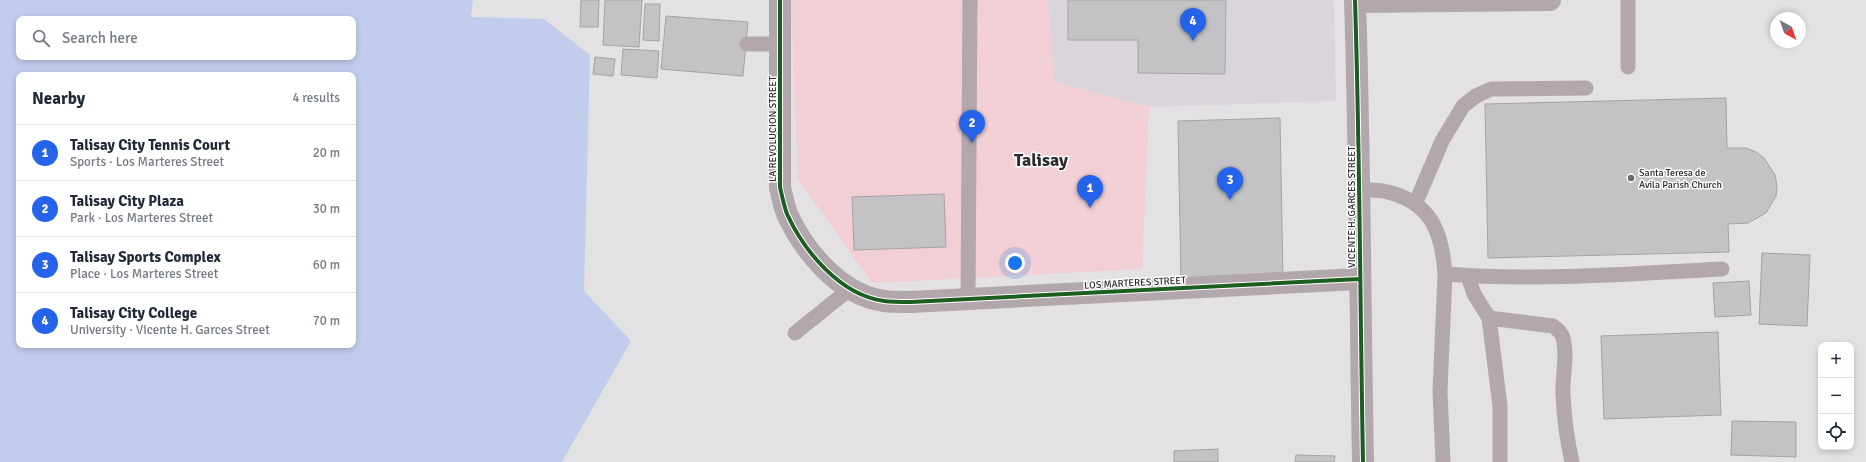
<!DOCTYPE html>
<html lang="en">
<head>
<meta charset="utf-8">
<style>
  :root { --surface:#fff; --page:#f2f2f3; --text:#1f2937; --muted:#747a83; --line:#e0e1e3; --accent:#2563eb }
  body { margin:0; font-family:Signika,sans-serif; background:var(--page); color:var(--text) }
  .controls { position:absolute; right:12px; bottom:12px; display:grid; overflow:hidden; border-radius:8px; box-shadow:0 2px 6px #0003 }
  .controls button { width:36px; height:36px; display:grid; place-items:center; padding:0; border:0; border-bottom:1px solid var(--line); background:var(--surface); color:var(--text); font:20px sans-serif }
  .compass { position:absolute; left:1770px; top:12px; width:36px; height:36px; border-radius:50%; background:var(--surface); box-shadow:0 2px 6px #0003; rotate:140deg }
  .you { position:absolute; left:1015px; top:263px; width:14px; height:14px; margin:-10px; border:3px solid #fff; border-radius:50%; background:#1a73e8; box-shadow:0 0 0 6px #1a73e833 }
  .badge { display:grid; place-items:center; width:26px; height:26px; border-radius:50%; background:var(--accent); color:#fff; font-size:13px; font-weight:700 }
  .pin { position:absolute; translate:-50% -33px; filter:drop-shadow(0 1px 2px #0008) }
  .pin::after { content:''; position:absolute; top:21px; width:14px; height:12px; background:inherit; clip-path:polygon(0 0,100% 0,50% 100%) }
  .list { margin:0; padding:0; list-style:none }
  h2 { display:flex; justify-content:space-between; align-items:center; height:52px; margin:0; padding:0 16px; font-size:17px }
  h2 small { font-size:13px; font-weight:400; color:var(--muted) }
  .list li { display:grid; grid-template-columns:26px 1fr auto; gap:12px; align-items:center; box-sizing:border-box; height:56px; padding:0 16px; border-top:1px solid var(--line) }
  .list b { display:block; font-size:15px; white-space:nowrap }
  .list p { margin:0; font-size:13px; white-space:nowrap; color:var(--muted) }
  .list em { font-size:13px; font-style:normal; color:var(--muted) }
  .icon { flex:none; width:22px; height:22px; fill:none; stroke:currentColor; stroke-width:2; stroke-linecap:round; stroke-linejoin:round }
  .map { position:relative; flex:none; width:1866px; height:462px; overflow:hidden }
  .search { position:absolute; background:var(--surface); box-shadow:0 2px 6px #0003; left:16px; top:16px; width:340px; height:44px; display:flex; align-items:center; gap:10px; box-sizing:border-box; padding:0 14px; border-radius:8px; color:var(--muted); font-size:15px }
  .panel { position:absolute; background:var(--surface); box-shadow:0 2px 6px #0003; left:16px; top:72px; width:340px; height:276px; border-radius:8px }
  .map>svg:first-child { display:block }
  .built { fill:#dad4dc }
  .green { fill:#f2ced5 }
  .water { fill:#c2cdee; fill-rule:evenodd }
  .building { fill:#c3c2c5; stroke:#a4a3a5 }
  .lines { fill:none; stroke-linecap:round; stroke-linejoin:round }
  .service { stroke:#b3a7ae; stroke-width:15 }
  .minor { stroke:#b3a7ae; stroke-width:22 }
  .tertiary { stroke:#b3a7ae; stroke-width:22 }
  .cycleway-casing { stroke:#fff; stroke-width:6 }
  .cycleway { stroke:#1b5e20; stroke-width:4 }
  .poi-dot { fill:#6b6a6c; stroke:#fff; stroke-width:1.5 }
  .labels { text-anchor:middle; stroke-width:3; stroke-linejoin:round; paint-order:stroke }
  .street-label { font-size:10px; fill:#2b2a2c; stroke:#fff }
  .poi-label { font-size:10px; fill:#2b2a2c; stroke:#fff; text-anchor:start }
  .town-label { font-size:18px; font-weight:bold; fill:#2f2c30; stroke:#fff }
</style>
</head>
<body>
<div class="map">
<svg width="1866" height="462" viewBox="0 0 1866 462">
  <rect width="100%" height="100%" fill="#e3e1e4"/>
  <path class="built" d="M 1048,0 L 1334,0 L 1336,101 L 1149,107 L 1054,82 Z"/>
  <path class="green" d="M 791,0 L 1048,0 L 1054,82 L 1149,107 L 1142,269 L 872,283 L 798,179 Z"/>
  <path class="water" d="M 0,0 L 473,0 L 471,17 L 544,19 L 590,55 L 584,291 L 631,341 L 562,462 L 0,462 ZM 19,19 L 353,19 L 353,57 L 19,57 ZM 19,75 L 353,75 L 353,345 L 19,345 Z"/>
  <path class="building" d="M 581,0 L 599,0 L 598,27 L 580,27 Z
    M 605,0 L 642,0 L 639,47 L 603,45 Z
    M 1068,0 L 1226,0 L 1225,74 L 1138,73 L 1138,40 L 1068,40 Z
    M 645,4 L 660,4 L 659,41 L 643,40 Z
    M 666,16 L 748,22 L 743,76 L 661,69 Z
    M 623,49 L 659,51 L 657,78 L 621,75 Z
    M 595,57 L 615,59 L 613,76 L 593,74 Z
    M 1726,98 L 1727,148 L 1746,148 L 1756,152 L 1764,158 L 1775,175 L 1777,186 L 1776,196 L 1766,213 L 1748,223 L 1728,224 L 1729,252 L 1488,258 L 1485,104 Z
    M 1280,118 L 1283,279 L 1181,282 L 1178,121 Z
    M 944,194 L 946,247 L 854,250 L 852,197 Z
    M 1762,253 L 1810,255 L 1807,326 L 1759,324 Z
    M 1749,281 L 1751,315 L 1715,317 L 1713,283 Z
    M 1718,332 L 1721,415 L 1604,419 L 1601,336 Z
    M 1732,421 L 1796,422 L 1796,457 L 1731,455 Z
    M 1218,449 L 1218,462 L 1174,462 L 1174,451 Z
    M 1296,455 L 1335,456 L 1334,462 L 1295,462 Z"/>
  <g class="lines">
    <path class="service" d="M 747,44 L 780,44
      M 1628,67 L 1628,0
      M 1360,190 C 1369,190 1379,189 1388,192 C 1431,203 1442,231 1445,274 C 1538,281 1629,274 1722,269
      M 1416,202 L 1442,141 L 1463,106 L 1476,96 L 1491,89 L 1586,88
      M 1468,276 L 1474,294 L 1489,318 L 1553,326 C 1557,329 1562,333 1563,338 C 1568,356 1562,375 1563,394 C 1564,417 1567,440 1572,462
      M 968,298 L 970,0
      M 1489,318 L 1500,406 L 1500,462
      M 795,333 L 851,288
      M 1443,462 L 1440,391 L 1445,274"/>
    <path class="minor" d="M 780,0 L 780,187 C 782,196 784,206 787,214 C 804,251 840,295 884,301 C 892,302 902,302 911,302 L 1359,279"/>
    <path class="tertiary" d="M 1355,0 C 1360,154 1360,308 1363,462
      M 1355,2 L 1550,0"/>
    <defs>
      <path id="cycleway" d="M 780,0 L 780,187 C 782,196 784,206 787,214 C 804,251 840,295 884,301 C 892,302 902,302 911,302 L 1359,279
        M 1355,0 C 1360,154 1360,308 1363,462"/>
    </defs>
    <use href="#cycleway" class="cycleway-casing"/>
    <use href="#cycleway" class="cycleway"/>
  </g>
  <circle class="poi-dot" cx="1631" cy="178" r="4"/>
  <g class="labels">
    <g class="street-label">
      <text transform="translate(772 129) rotate(-90)" y="4">LA REVOLUCION STREET</text>
      <text transform="translate(1351 207) rotate(-90)" y="4">VICENTE H. GARCES STREET</text>
      <text transform="translate(1135 282) rotate(-3)" y="4">LOS MARTERES STREET</text>
    </g>
    <g class="poi-label">
      <text x="1639" y="176">Santa Teresa de<tspan x="1639" dy="12">Avila Parish Church</tspan></text>
    </g>
    <g class="town-label">
      <text x="1041" y="166">Talisay</text>
    </g>
  </g>
</svg>
<div class="controls">
<button>+</button>
<button>−</button>
<button><svg class="icon" aria-label="locate" viewBox="0 0 24 24"><circle cx="12" cy="12" r="6"/><path d="M12 2v4M12 18v4M2 12h4M18 12h4"/></svg></button>
</div>
<svg class="compass" viewBox="-18 -18 36 36"><path d="M0-13l5 13h-10z" fill="#e53935"/><path d="M0 13l5-13h-10z" fill="#747a83"/></svg>
<div class="you"></div>
<div class="pin badge" style="left:1090px;top:208px">1</div>
<div class="pin badge" style="left:972px;top:143px">2</div>
<div class="pin badge" style="left:1230px;top:200px">3</div>
<div class="pin badge" style="left:1193px;top:41px">4</div>
<div class="search"><svg class="icon" aria-label="search" viewBox="0 0 24 24"><circle cx="10" cy="10" r="6"/><path d="M15 15l6 6"/></svg>Search here</div>
<section class="panel">
<h2>Nearby<small>4 results</small></h2>
<ul class="list">
<li><span class="badge">1</span><div><b>Talisay City Tennis Court</b><p>Sports · Los Marteres Street</p></div><em>20 m</em></li>
<li><span class="badge">2</span><div><b>Talisay City Plaza</b><p>Park · Los Marteres Street</p></div><em>30 m</em></li>
<li><span class="badge">3</span><div><b>Talisay Sports Complex</b><p>Place · Los Marteres Street</p></div><em>60 m</em></li>
<li><span class="badge">4</span><div><b>Talisay City College</b><p>University · Vicente H. Garces Street</p></div><em>70 m</em></li>
</ul>
</section>
</div>
</body>
</html>
